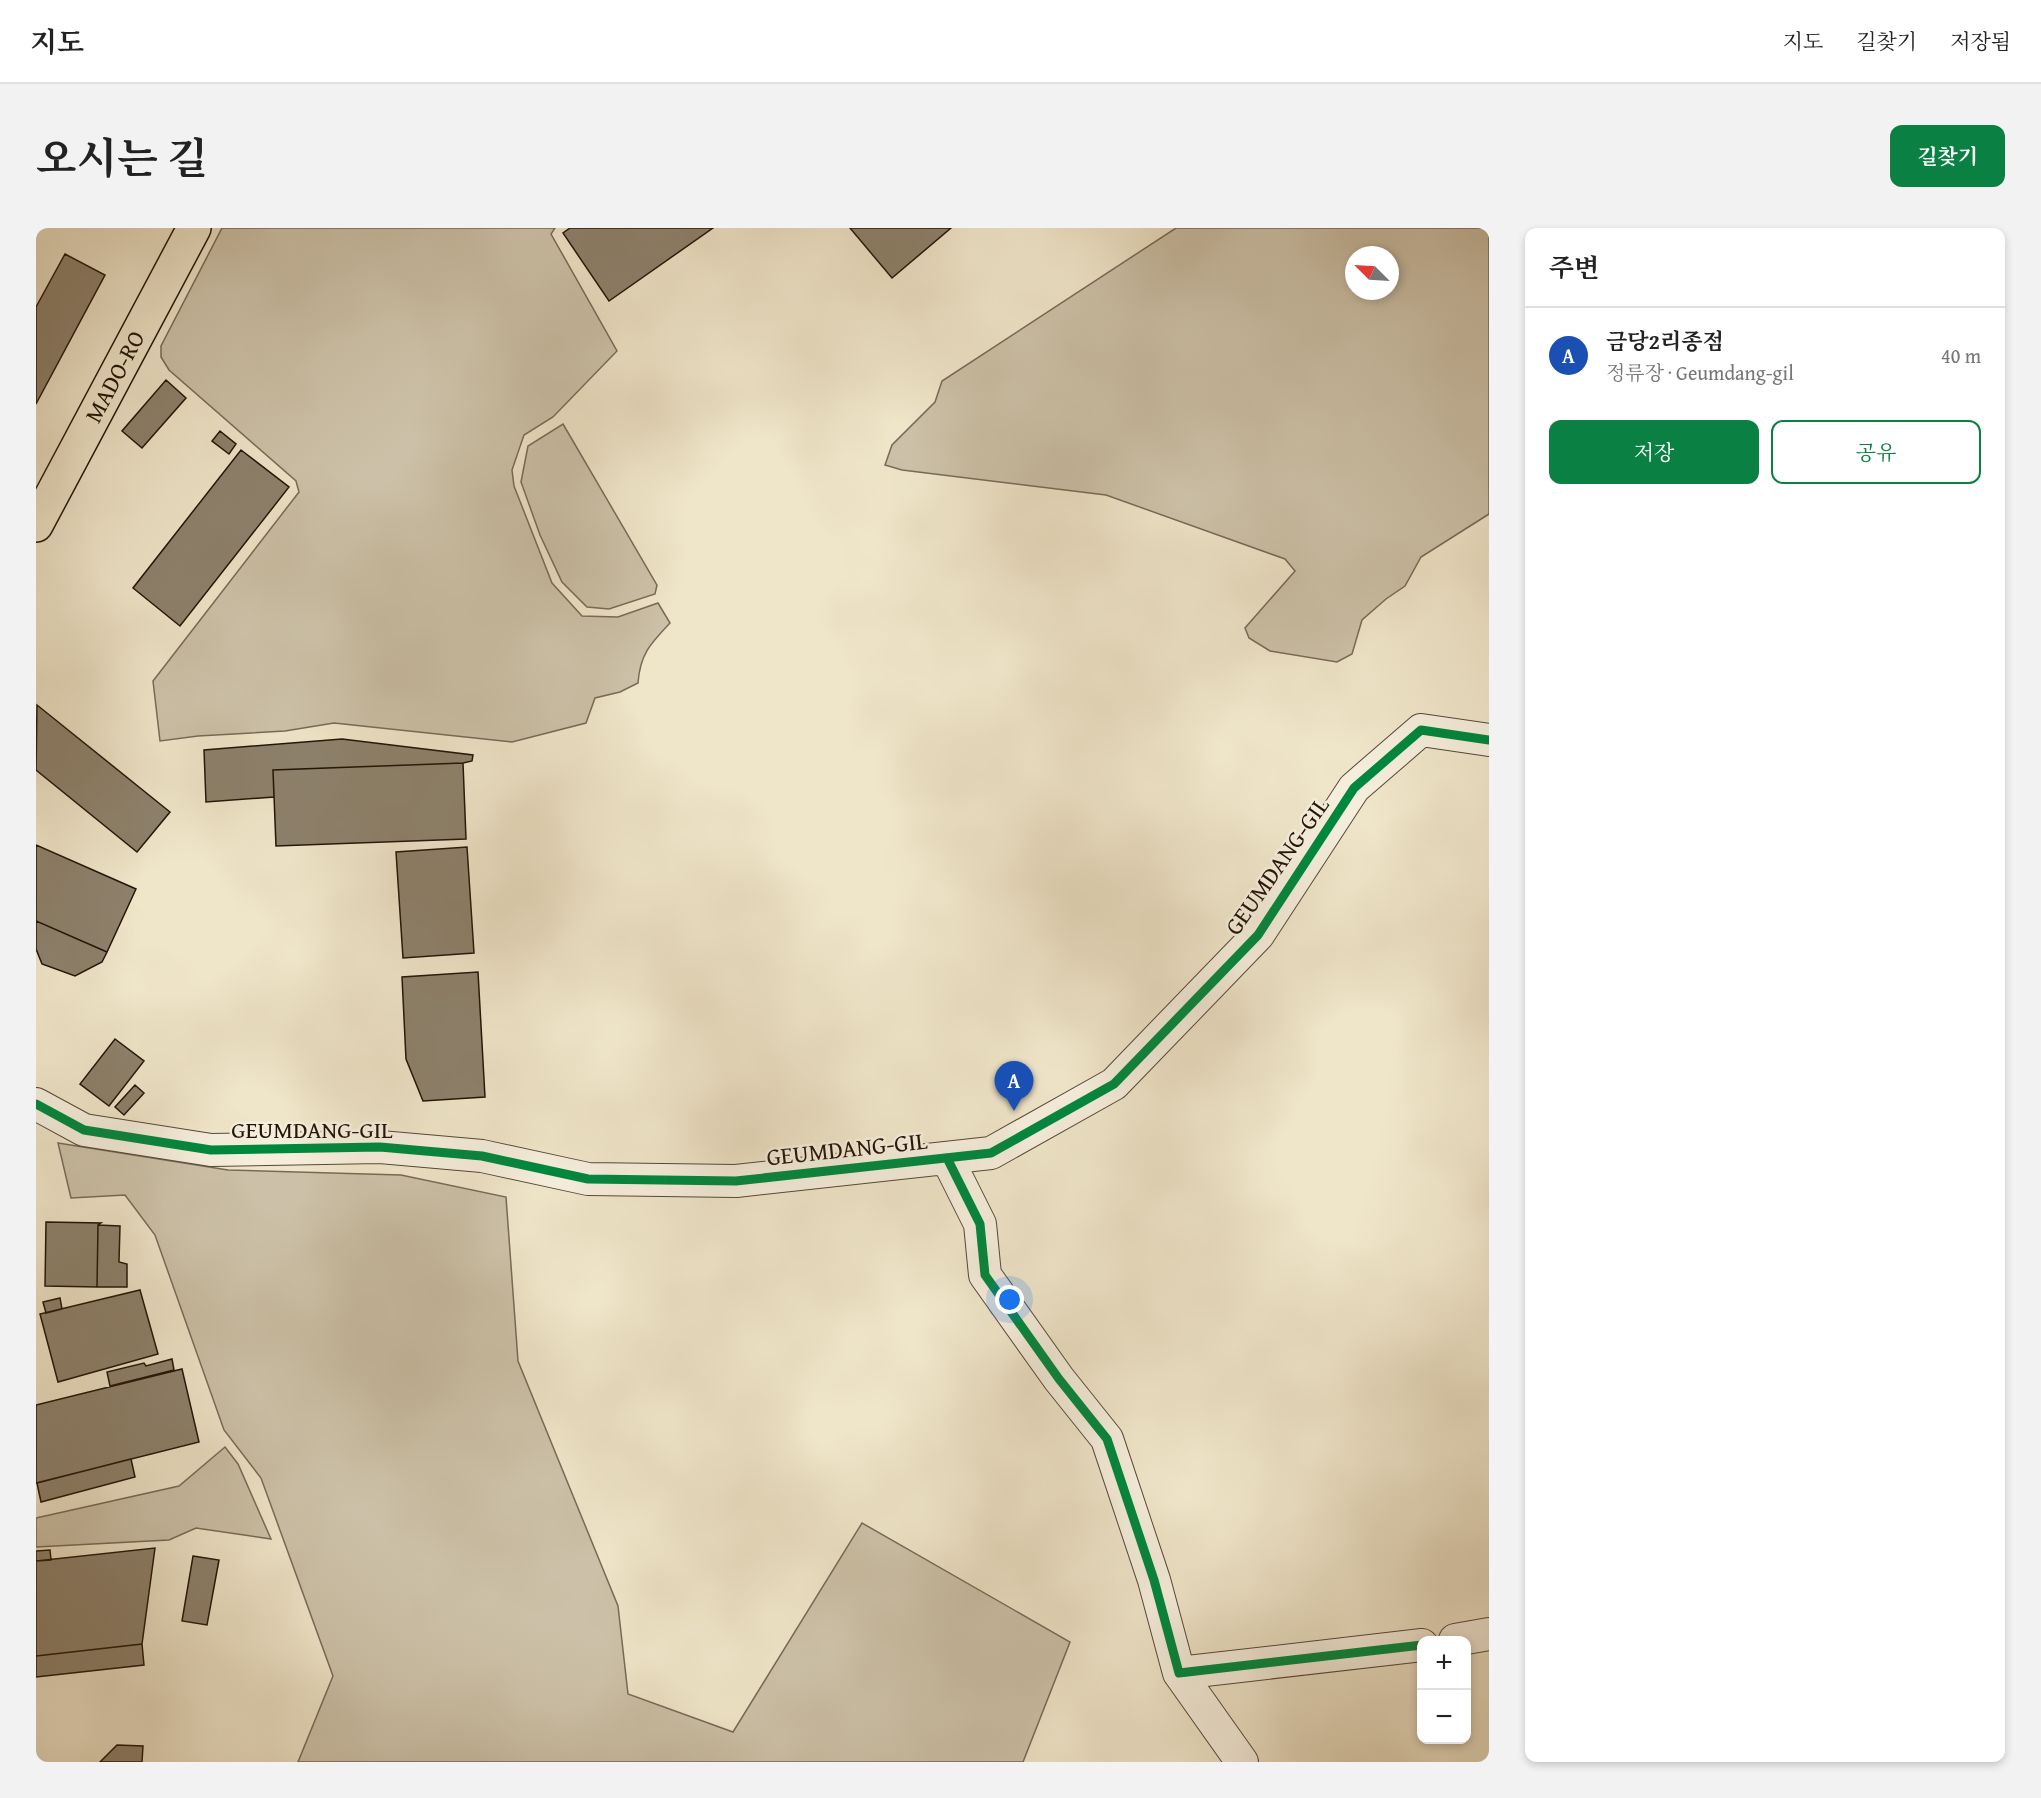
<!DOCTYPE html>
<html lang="ko">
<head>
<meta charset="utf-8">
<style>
  :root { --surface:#fff; --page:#f2f2f2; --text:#222; --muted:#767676; --line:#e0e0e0; --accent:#0b8043 }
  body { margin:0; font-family:"Gentium Book Plus","Noto Serif KR",serif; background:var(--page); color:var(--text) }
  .controls { position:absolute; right:18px; bottom:18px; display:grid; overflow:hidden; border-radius:12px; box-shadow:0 3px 9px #0003 }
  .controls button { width:54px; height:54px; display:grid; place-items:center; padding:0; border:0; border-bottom:2px solid var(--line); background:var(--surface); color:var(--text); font:30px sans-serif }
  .compass { position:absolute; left:1309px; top:18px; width:54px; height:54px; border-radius:50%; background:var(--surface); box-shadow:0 3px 9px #0003; rotate:294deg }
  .you { position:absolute; left:974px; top:1072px; width:21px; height:21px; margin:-15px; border:4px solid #fff; border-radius:50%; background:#1a73e8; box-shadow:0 0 0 9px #1a73e833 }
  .badge { display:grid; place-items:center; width:39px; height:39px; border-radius:50%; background:var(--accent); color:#fff; font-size:20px; font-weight:700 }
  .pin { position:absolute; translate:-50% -50px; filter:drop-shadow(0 2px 3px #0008) }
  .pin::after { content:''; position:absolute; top:32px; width:21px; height:18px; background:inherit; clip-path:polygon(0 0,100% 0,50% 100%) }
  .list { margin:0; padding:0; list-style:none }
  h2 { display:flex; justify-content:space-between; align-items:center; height:78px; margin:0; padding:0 24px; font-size:26px }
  h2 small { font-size:20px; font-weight:400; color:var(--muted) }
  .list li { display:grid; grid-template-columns:39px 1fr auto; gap:18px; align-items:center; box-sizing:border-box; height:96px; padding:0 24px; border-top:2px solid var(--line) }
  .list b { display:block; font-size:22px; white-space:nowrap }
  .list p { margin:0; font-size:20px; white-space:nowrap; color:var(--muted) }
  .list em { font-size:20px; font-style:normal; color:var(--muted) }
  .actions { display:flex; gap:12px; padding:18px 24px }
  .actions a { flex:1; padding:14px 0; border:2px solid var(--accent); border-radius:12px; text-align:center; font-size:21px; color:var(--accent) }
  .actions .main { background:var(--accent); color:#fff }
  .map { position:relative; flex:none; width:1453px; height:1534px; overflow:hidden; border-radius:12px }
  header { display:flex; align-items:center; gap:36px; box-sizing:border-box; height:84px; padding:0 30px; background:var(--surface); border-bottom:2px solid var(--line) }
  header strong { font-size:28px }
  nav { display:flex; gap:33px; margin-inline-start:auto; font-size:21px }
  .intro { display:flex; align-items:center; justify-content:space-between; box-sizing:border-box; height:144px; padding:0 36px }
  h1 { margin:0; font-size:42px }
  .button { padding:15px 27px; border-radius:12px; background:var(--accent); color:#fff; font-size:21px; font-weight:700 }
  main { display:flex; gap:36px; padding:0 36px }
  aside { flex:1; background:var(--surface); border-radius:12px; box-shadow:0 3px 9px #0003 }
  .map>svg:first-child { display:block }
  .green { fill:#ccc1a8; stroke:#786a58; stroke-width:1.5; fill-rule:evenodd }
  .building { fill:#8d816c; stroke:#231408; stroke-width:1.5 }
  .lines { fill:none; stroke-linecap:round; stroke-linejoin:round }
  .minor-casing { stroke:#564838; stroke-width:34 }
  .major-casing { stroke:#231408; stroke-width:36 }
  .minor { stroke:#f5eedc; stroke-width:32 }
  .major { stroke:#efe5c9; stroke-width:33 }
  .cycleway-casing { stroke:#f5eedc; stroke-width:13 }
  .cycleway { stroke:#00873e; stroke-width:9 }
  .labels { text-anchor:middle; stroke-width:5; stroke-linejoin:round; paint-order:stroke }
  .street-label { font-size:24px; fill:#231408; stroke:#f5eedc }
</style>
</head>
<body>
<header>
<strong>지도</strong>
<nav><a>지도</a><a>길찾기</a><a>저장됨</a></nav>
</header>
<div class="intro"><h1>오시는 길</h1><a class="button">길찾기</a></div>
<main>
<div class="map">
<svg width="1453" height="1534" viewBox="0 0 1453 1534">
  <rect width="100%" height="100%" fill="#efe5c9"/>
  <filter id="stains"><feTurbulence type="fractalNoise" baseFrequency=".00333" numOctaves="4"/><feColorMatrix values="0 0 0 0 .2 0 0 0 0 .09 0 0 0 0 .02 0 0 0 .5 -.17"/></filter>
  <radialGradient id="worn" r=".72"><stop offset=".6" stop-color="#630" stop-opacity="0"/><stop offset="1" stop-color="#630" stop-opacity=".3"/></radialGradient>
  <path class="green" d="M 186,0 L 519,0 L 515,6 L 581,123 L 517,189 L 488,207 L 476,242 L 478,258 L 516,355 L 546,388 L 582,389 L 622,375 L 634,395 C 615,415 604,426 602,455 L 584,464 L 559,470 L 550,495 L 476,514 L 298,495 L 249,503 L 162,508 L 124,513 L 117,453 L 263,264 L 260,253 L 133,142 L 125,129 L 125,118 Z
    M 1140,0 L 1450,0 L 1453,6 L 1453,286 L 1385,329 L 1369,358 L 1350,371 L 1326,392 L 1316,426 L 1301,434 L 1234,423 L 1213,410 L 1209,400 L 1259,343 L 1249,331 L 1070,267 L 866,242 L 849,237 L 856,217 L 899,174 L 906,153 ZM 1318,27 L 1354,27 L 1354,63 L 1318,63 Z
    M 527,196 L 621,357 L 619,366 L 573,381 L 551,379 L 526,354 L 504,307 L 485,254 L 492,218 Z
    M 22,915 L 192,942 L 365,947 L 470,969 L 482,1133 L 582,1378 L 592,1466 L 697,1504 L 826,1295 L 1034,1414 L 987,1534 L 262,1534 L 297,1448 L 225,1250 L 188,1202 L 119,1007 L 89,967 L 35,970 Z
    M 189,1219 L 202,1236 L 235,1311 L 160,1300 L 133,1312 L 0,1319 L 0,1290 L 143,1258 Z"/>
  <path class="building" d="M 534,0 L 677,0 L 573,73 L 527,5 Z
    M 814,0 L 915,0 L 856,50 Z
    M 29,26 L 69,47 L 0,176 L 0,79 Z
    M 130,152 L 150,170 L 106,220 L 86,203 Z
    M 184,203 L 200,216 L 193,226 L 176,213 Z
    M 205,222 L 253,259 L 144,398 L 97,360 Z
    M 1,477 L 134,584 L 101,624 L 0,542 Z
    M 306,511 L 437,527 L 436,533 L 427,535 L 237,542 L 238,569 L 170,574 L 168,522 Z
    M 427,535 L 430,611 L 240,618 L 237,542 Z
    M 0,617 L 100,661 L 71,724 L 0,693 Z
    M 431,619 L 438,725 L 367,730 L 360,624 Z
    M 0,693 L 71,724 L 66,734 L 39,748 L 6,736 L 0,721 Z
    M 442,744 L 449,869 L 387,873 L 370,831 L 366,749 Z
    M 79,811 L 108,833 L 73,878 L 44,856 Z
    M 99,857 L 108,865 L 88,887 L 79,879 Z
    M 10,994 L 65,995 L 62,997 L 61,1059 L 9,1058 Z
    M 62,997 L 84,998 L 83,1034 L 91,1036 L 91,1059 L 61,1059 Z
    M 104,1062 L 122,1126 L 22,1154 L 4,1086 Z
    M 24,1070 L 26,1081 L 10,1085 L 7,1074 Z
    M 136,1131 L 138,1142 L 74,1158 L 71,1144 L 108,1135 L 110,1138 Z
    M 146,1141 L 163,1214 L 0,1255 L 0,1177 Z
    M 95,1231 L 99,1249 L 5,1274 L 1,1255 Z
    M 119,1320 L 106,1416 L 0,1428 L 0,1333 Z
    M 14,1322 L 15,1332 L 0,1333 L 0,1323 Z
    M 157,1328 L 183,1332 L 171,1397 L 146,1393 Z
    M 106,1416 L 108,1437 L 0,1449 L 0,1428 Z
    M 81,1517 L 107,1518 L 106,1534 L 64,1534 Z"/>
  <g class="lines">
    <defs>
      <path id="minor" d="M 0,876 L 48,902 L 175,922 L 344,919 L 446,928 L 552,951 L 700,953 L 955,925 L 1078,856 L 1222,707 L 1318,560 L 1385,502 L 1453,512
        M 911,930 L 944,996 L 949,1047 L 1023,1151 L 1071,1211 L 1118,1352 L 1143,1445 L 1386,1417
        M 1419,1412 L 1453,1406
        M 1143,1445 L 1206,1534"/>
      <g id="major">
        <path id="s1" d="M 0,297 L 158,0"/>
      </g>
    </defs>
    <use href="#minor" class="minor-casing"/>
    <use href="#major" class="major-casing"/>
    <use href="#minor" class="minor"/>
    <use href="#major" class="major"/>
    <defs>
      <path id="cycleway" d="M 0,876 L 48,902 L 175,922 L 344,919 L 446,928 L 552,951 L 700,953 L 955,925 L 1078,856 L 1222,707 L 1318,560 L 1385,502 L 1453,512
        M 911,930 L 944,996 L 949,1047 L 1023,1151 L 1071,1211 L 1118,1352 L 1143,1445 L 1386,1417"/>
    </defs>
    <use href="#cycleway" class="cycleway-casing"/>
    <use href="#cycleway" class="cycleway"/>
  </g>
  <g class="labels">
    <g class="street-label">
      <text dy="8" stroke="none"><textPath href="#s1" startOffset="168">MADO-RO</textPath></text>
      <text transform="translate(1241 638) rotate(-55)" y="8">GEUMDANG-GIL</text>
      <text x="276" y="910">GEUMDANG-GIL</text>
      <text transform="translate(811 921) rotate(-6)" y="8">GEUMDANG-GIL</text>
    </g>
  </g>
  <rect width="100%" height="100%" filter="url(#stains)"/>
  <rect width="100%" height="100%" fill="url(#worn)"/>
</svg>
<div class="controls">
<button>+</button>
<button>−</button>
</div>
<svg class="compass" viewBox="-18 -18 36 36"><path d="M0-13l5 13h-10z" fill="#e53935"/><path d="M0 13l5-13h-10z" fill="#767676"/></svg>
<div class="you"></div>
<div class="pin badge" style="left:978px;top:883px;background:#1a4fb4">A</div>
</div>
<aside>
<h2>주변<small></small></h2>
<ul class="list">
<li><span class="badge" style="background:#1a4fb4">A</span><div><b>금당2리종점</b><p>정류장 · Geumdang-gil</p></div><em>40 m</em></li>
</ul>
<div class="actions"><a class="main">저장</a><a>공유</a></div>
</aside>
</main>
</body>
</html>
